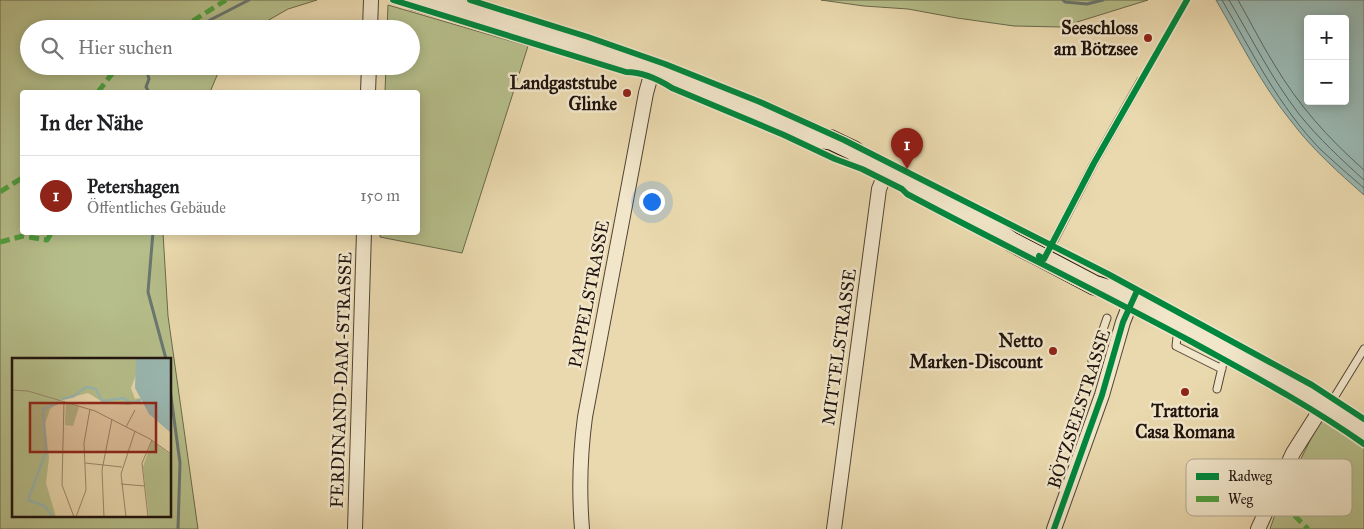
<!DOCTYPE html>
<html lang="de">
<head>
<meta charset="utf-8">
<style>
  :root { --surface:#fff; --page:#f2f2f2; --text:#202124; --muted:#757577; --line:#e0e0e0; --accent:#8f2418 }
  body { margin:0; font-family:"IM FELL Great Primer",serif; background:var(--page); color:var(--text) }
  .controls { position:absolute; right:15px; top:15px; display:grid; overflow:hidden; border-radius:5px; box-shadow:0 2px 12px #0003 }
  .controls button { width:45px; height:45px; display:grid; place-items:center; padding:0; border:0; border-bottom:1px solid var(--line); background:var(--surface); color:var(--text); font:25px sans-serif }
  .you { position:absolute; left:651px; top:201px; width:18px; height:18px; margin:-12px; border:4px solid #fff; border-radius:50%; background:#1a73e8; box-shadow:0 0 0 8px #1a73e833 }
  .badge { display:grid; place-items:center; width:32px; height:32px; border-radius:50%; background:var(--accent); color:#fff; font-size:16px; font-weight:700 }
  .pin { position:absolute; translate:-50% -41px; filter:drop-shadow(0 1px 2px #0008) }
  .pin::after { content:''; position:absolute; top:26px; width:18px; height:15px; background:inherit; clip-path:polygon(0 0,100% 0,50% 100%) }
  .list { margin:0; padding:0; list-style:none }
  h2 { display:flex; justify-content:space-between; align-items:center; height:65px; margin:0; padding:0 20px; font-size:21px }
  h2 small { font-size:16px; font-weight:400; color:var(--muted) }
  .list li { display:grid; grid-template-columns:32px 1fr auto; gap:15px; align-items:center; box-sizing:border-box; height:80px; padding:0 20px; border-top:1px solid var(--line) }
  .list b { display:block; font-size:19px; white-space:nowrap }
  .list p { margin:0; font-size:16px; white-space:nowrap; color:var(--muted) }
  .list em { font-size:16px; font-style:normal; color:var(--muted) }
  .icon { flex:none; width:28px; height:28px; fill:none; stroke:currentColor; stroke-width:2; stroke-linecap:round; stroke-linejoin:round }
  .map { position:relative; flex:none; width:1364px; height:529px; overflow:hidden }
  .search { position:absolute; background:var(--surface); box-shadow:0 2px 12px #0003; left:20px; top:20px; width:400px; height:55px; display:flex; align-items:center; gap:12px; box-sizing:border-box; padding:0 18px; border-radius:28px; color:var(--muted); font-size:19px }
  .panel { position:absolute; background:var(--surface); box-shadow:0 2px 12px #0003; left:20px; top:90px; width:400px; height:145px; border-radius:5px }
  .map>svg:first-child { display:block }
  .green { fill:#b6bf8b; stroke:#6a694c; fill-rule:evenodd }
  .water { fill:#9ab9b3; stroke:#697771; fill-rule:evenodd }
  .lines { fill:none; stroke-linecap:round; stroke-linejoin:round }
  .shore { stroke:#5c6660; stroke-width:1 }
  .stream { stroke:#697771; stroke-width:3 }
  .lane-casing { stroke:#524436; stroke-width:9 }
  .street-casing { stroke:#524436; stroke-width:16 }
  .secondary-casing { stroke:#1f130e; stroke-width:21 }
  .lane { stroke:#f1e6ca; stroke-width:7 }
  .street { stroke:#f1e6ca; stroke-width:14 }
  .secondary { stroke:#f1e6ca; stroke-width:19 }
  .quiet { stroke:#4fa03e; stroke-width:5; stroke-dasharray:10 5; stroke-linecap:butt }
  .cycleway-casing { stroke:#f1e6ca; stroke-width:9 }
  .cycleway { stroke:#00873e; stroke-width:6 }
  .poi-dot { fill:#8f2418; stroke:#f1e6ca; stroke-width:2 }
  .labels { text-anchor:middle; stroke-width:5; stroke-linejoin:round; paint-order:stroke }
  .poi-label { font-size:18px; font-weight:bold; fill:#1f130e; stroke:#f1e6ca; text-anchor:end }
  .street-label { font-size:18px; fill:#1f130e; stroke:#f1e6ca }
  .inset-river { fill:none; stroke:#9ab9b3; stroke-width:2.5 }
  .inset-road { fill:none; stroke:#998a6e; stroke-width:1 }
  .view { fill:#8f2418; fill-opacity:0.15; stroke:#8f2418; stroke-width:2.5 }
  .inset-edge { fill:none; stroke:#1f130e; stroke-width:2.5 }
  .key { fill:#f1e6ca; stroke:#b2a792; stroke-width:1 }
  .key-label { font-size:14px; fill:#1f130e }
</style>
</head>
<body>
<div class="map">
<svg width="1364" height="529" viewBox="0 0 1364 529">
  <rect width="100%" height="100%" fill="#ead9ae"/>
  <filter id="stains"><feTurbulence type="fractalNoise" baseFrequency=".004" numOctaves="4"/><feColorMatrix values="0 0 0 0 .2 0 0 0 0 .09 0 0 0 0 .02 0 0 0 .5 -.17"/></filter>
  <radialGradient id="worn" r=".72"><stop offset=".6" stop-color="#630" stop-opacity="0"/><stop offset="1" stop-color="#630" stop-opacity=".3"/></radialGradient>
  <path class="green" d="M 0,0 L 317,0 L 288,9 L 253,29 L 29,29 L 29,66 L 221,66 L 210,92 L 22,92 L 22,232 L 163,233 L 168,316 L 198,529 L 0,529 ZM 14,359 L 170,359 L 170,515 L 14,515 Z
    M 821,0 L 1148,0 L 1061,27 L 1014,26 L 957,18 L 908,9 L 864,6 Z
    M 388,5 L 528,46 L 462,253 L 380,237 L 380,233 L 418,232 L 418,92 L 385,92 L 386,66 L 411,66 L 411,29 L 387,29 Z
    M 1322,417 L 1364,447 L 1364,529 L 1270,529 L 1280,500 Z"/>
  <path class="water" d="M 1216,0 L 1364,0 L 1364,195 C 1338,172 1312,149 1291,121 C 1261,84 1240,41 1216,0 ZM 1308,19 L 1345,19 L 1345,101 L 1308,101 Z"/>
  <g class="lines">
    <path class="shore" d="M 1222,0 C 1252,52 1279,107 1321,150 C 1335,163 1350,176 1364,188
      M 1229,0 C 1252,39 1272,79 1299,114 C 1319,139 1341,159 1364,180
      M 1238,0 C 1250,21 1261,43 1274,64 C 1299,106 1328,138 1364,170"/>
    <path class="stream" d="M 1063,0 L 1065,2 L 1087,4 L 1103,0
      M 199,29 L 210,20 L 249,0
      M 148,66 L 146,68 L 149,79 L 146,87 L 149,92
      M 153,232 L 148,292 L 166,359
      M 170,389 L 180,463 L 178,529"/>
    <defs>
      <path id="lane" d="M 1045,258 L 1094,163 L 1141,80
        M 1183,326 L 1177,337 L 1176,346 L 1222,369
        M 1092,361 L 1107,318
        M 1217,389 L 1224,359 L 1228,350
        M 1329,406 L 1364,349"/>
      <path id="street" d="M 370,29 L 371,0
        M 368,92 L 369,66
        M 355,529 L 364,232
        M 582,529 C 579,492 580,454 585,417 L 633,163 L 646,93 L 653,68
        M 834,529 L 879,189 L 886,172
        M 1054,529 L 1102,395 L 1123,322 L 1132,299
        M 1258,529 L 1293,453 L 1324,404"/>
      <path id="secondary" d="M 413,0 L 444,9 L 462,9 L 564,39 L 653,68 L 771,116 L 818,138 L 831,140 L 854,151 L 862,159 L 982,221 L 1012,242 L 1039,256 L 1094,285 L 1123,294
        M 1114,287 L 1123,294 L 1299,388 L 1364,431"/>
    </defs>
    <use href="#lane" class="lane-casing"/>
    <use href="#street" class="street-casing"/>
    <use href="#secondary" class="secondary-casing"/>
    <use href="#lane" class="lane"/>
    <use href="#street" class="street"/>
    <use href="#secondary" class="secondary"/>
    <path class="quiet" d="M 180,29 L 226,0
      M 98,92 L 114,71 L 121,66
      M 0,192 L 22,178
      M 0,242 L 23,236 L 47,240 L 52,232
      M 1273,494 L 1308,529"/>
    <defs>
      <path id="cycleway" d="M 393,0 L 626,72 C 643,72 658,79 672,88 L 784,135 L 835,159 L 862,169 L 902,189 L 907,194 C 1001,244 1097,291 1192,342 C 1250,374 1309,405 1364,444
        M 470,0 L 588,37 L 665,64 L 760,102 L 844,140 L 1108,274 L 1312,385 L 1364,419
        M 1039,256 L 1044,259 L 1094,163 L 1187,0
        M 1054,529 L 1102,395 L 1123,322 L 1137,291"/>
    </defs>
    <use href="#cycleway" class="cycleway-casing"/>
    <use href="#cycleway" class="cycleway"/>
  </g>
  <g class="poi-dot">
    <circle cx="1148" cy="38" r="5"/>
    <circle cx="627" cy="93" r="5"/>
    <circle cx="1053" cy="351" r="5"/>
    <circle cx="1185" cy="392" r="5"/>
  </g>
  <g class="labels">
    <g class="poi-label">
      <text x="1138" y="34">Seeschloss<tspan x="1138" dy="21">am Bötzsee</tspan></text>
      <text x="617" y="89">Landgaststube<tspan x="617" dy="21">Glinke</tspan></text>
      <text x="1043" y="347">Netto<tspan x="1043" dy="21">Marken-Discount</tspan></text>
      <text x="1185" y="417" text-anchor="middle">Trattoria<tspan x="1185" dy="21">Casa Romana</tspan></text>
    </g>
    <g class="street-label">
      <text transform="translate(589 294) rotate(-79)" y="6">PAPPELSTRASSE</text>
      <text transform="translate(839 347) rotate(-82)" y="6">MITTELSTRASSE</text>
      <text transform="translate(341 380) rotate(-88)" y="6">FERDINAND-DAM-STRASSE</text>
      <text transform="translate(1079 409) rotate(-72)" y="6">BÖTZSEESTRASSE</text>
    </g>
  </g>
  <g transform="translate(12 358)">
    <rect width="159" height="159" fill="#ead9ae"/>
    <path d="M 0,0 L 124,0 L 124,17 L 119,30 L 123,41 L 128,40 L 129,43 L 116,47 L 92,45 L 76,35 L 51,41 L 38,51 L 33,66 L 37,100 L 34,125 L 44,159 L 0,159 ZM 54,45 L 67,49 L 61,68 L 53,67 ZM 140,83 L 159,97 L 159,159 L 137,159 L 131,109 Z" fill="#b6bf8b"/>
    <path d="M 124,0 L 159,0 L 159,75 L 137,56 L 123,30 Z" fill="#9ab9b3"/>
    <path class="inset-river" d="M 50,41 L 62,38 L 74,29 L 84,31 L 90,43 L 112,40 L 118,45 L 129,42M 41,159 L 33,148 L 16,142 L 34,94 L 31,51 L 48,44"/>
    <path class="inset-road" d="M 0,32 L 16,33 L 83,53 L 138,81 L 159,96M 52,43 L 50,127 L 62,159M 114,69 L 123,52M 73,105 L 110,109M 109,126 L 133,128M 64,159 L 74,132 L 72,85 L 78,51M 92,159 L 90,112 L 100,61M 114,159 L 109,116 L 123,73M 136,159 L 130,105 L 140,82"/>
    <path class="view" d="M 18,45 L 144,45 L 144,94 L 18,94 Z"/>
    <rect width="159" height="159" class="inset-edge"/>
  </g>
  <rect x="1186" y="459" width="166" height="57" rx="8" class="key"/>
  <rect x="1196" y="473" width="23" height="7" fill="#00873e"/>
  <rect x="1196" y="496" width="23" height="6" fill="#4fa03e"/>
  <g class="key-label">
    <text x="1228" y="481">Radweg</text>
    <text x="1228" y="504">Weg</text>
  </g>
  <rect width="100%" height="100%" filter="url(#stains)"/>
  <rect width="100%" height="100%" fill="url(#worn)"/>
</svg>
<div class="controls">
<button>+</button>
<button>−</button>
</div>
<div class="you"></div>
<div class="pin badge" style="left:907px;top:169px">1</div>
<div class="search"><svg class="icon" aria-label="search" viewBox="0 0 24 24"><circle cx="10" cy="10" r="6"/><path d="M15 15l6 6"/></svg>Hier suchen</div>
<section class="panel">
<h2>In der Nähe<small></small></h2>
<ul class="list">
<li><span class="badge">1</span><div><b>Petershagen</b><p>Öffentliches Gebäude</p></div><em>150 m</em></li>
</ul>
</section>
</div>
</body>
</html>
